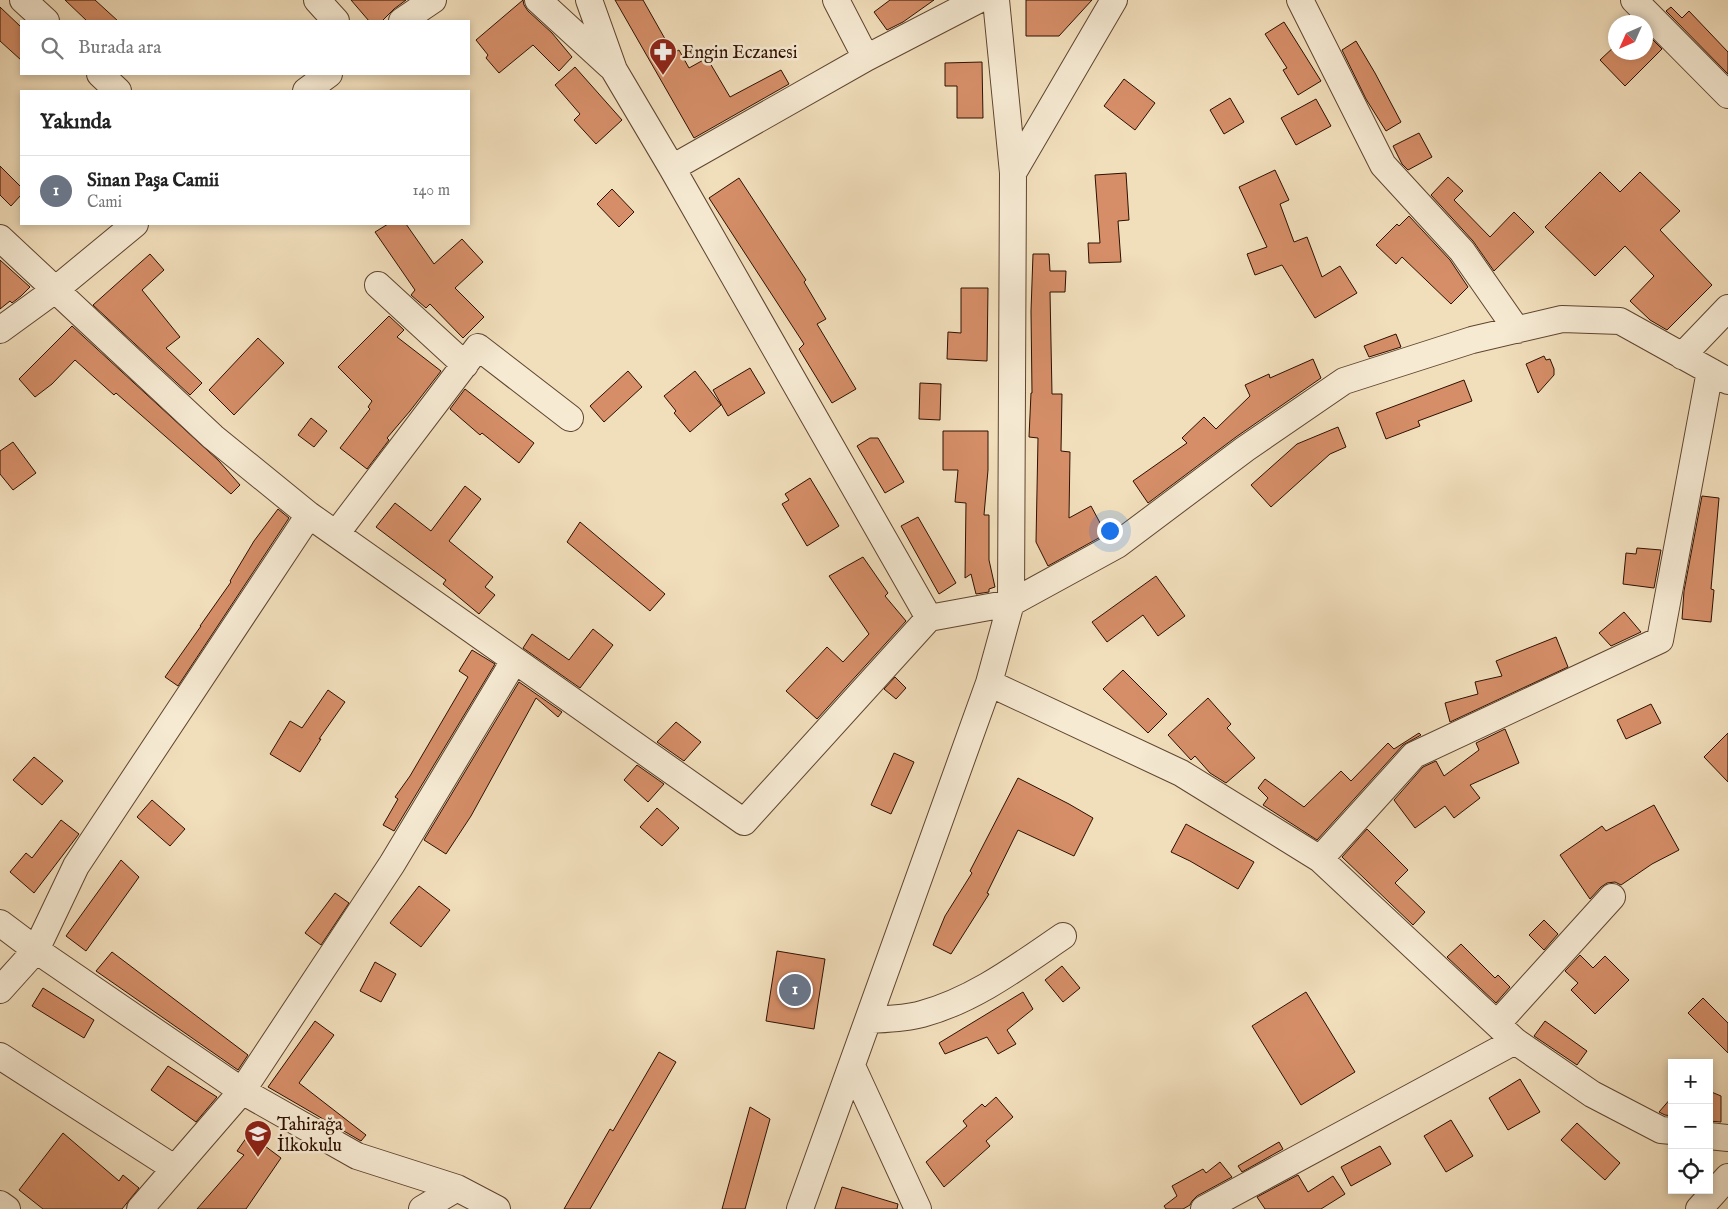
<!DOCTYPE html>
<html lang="tr">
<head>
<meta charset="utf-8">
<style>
  :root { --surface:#fff; --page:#f6f6f6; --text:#222; --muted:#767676; --line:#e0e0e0; --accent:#8f2418 }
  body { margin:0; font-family:"IM FELL English",serif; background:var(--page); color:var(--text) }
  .controls { position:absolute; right:15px; bottom:15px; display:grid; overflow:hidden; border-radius:0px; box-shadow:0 2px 8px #0003 }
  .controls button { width:45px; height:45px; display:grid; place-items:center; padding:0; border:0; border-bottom:1px solid var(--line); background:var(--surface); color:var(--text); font:25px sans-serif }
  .compass { position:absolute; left:1608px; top:15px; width:45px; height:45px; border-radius:50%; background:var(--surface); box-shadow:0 2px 8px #0003; rotate:225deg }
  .you { position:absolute; left:1109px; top:530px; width:18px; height:18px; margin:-12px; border:4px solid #fff; border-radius:50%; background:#1a73e8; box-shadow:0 0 0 8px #1a73e833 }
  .badge { display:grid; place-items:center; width:32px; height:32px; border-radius:50%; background:var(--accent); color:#fff; font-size:16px; font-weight:700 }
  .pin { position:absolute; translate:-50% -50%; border:2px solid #fff; box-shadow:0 1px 5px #0006 }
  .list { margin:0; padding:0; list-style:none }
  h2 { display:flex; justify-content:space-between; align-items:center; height:65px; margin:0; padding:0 20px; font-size:21px }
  h2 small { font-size:16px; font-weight:400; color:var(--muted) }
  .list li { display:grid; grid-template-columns:32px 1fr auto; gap:15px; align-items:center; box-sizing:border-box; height:70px; padding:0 20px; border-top:1px solid var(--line) }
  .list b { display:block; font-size:19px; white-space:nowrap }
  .list p { margin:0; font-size:16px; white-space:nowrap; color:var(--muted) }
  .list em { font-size:16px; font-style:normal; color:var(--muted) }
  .icon { flex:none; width:28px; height:28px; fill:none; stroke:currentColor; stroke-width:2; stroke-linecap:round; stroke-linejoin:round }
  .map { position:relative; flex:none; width:1728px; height:1209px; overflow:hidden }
  .search { position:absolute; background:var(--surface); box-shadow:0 2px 8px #0003; left:20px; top:20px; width:450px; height:55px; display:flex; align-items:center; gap:12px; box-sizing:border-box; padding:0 18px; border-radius:0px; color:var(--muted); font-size:19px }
  .panel { position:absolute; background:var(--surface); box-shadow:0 2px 8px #0003; left:20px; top:90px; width:450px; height:135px; border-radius:0px }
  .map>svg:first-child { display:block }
  .building { fill:#d58e68; stroke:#2e1000 }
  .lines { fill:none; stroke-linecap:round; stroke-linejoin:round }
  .minor-casing { stroke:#5f442f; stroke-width:28 }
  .minor { stroke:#f6ead3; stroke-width:26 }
  .labels { text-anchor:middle; stroke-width:5; stroke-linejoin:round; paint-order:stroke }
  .poi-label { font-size:18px; fill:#2e1000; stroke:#f6ead3; text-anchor:start }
</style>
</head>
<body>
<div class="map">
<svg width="1728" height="1209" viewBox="0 0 1728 1209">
  <rect width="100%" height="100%" fill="#f1debb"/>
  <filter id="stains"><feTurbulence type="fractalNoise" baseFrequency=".004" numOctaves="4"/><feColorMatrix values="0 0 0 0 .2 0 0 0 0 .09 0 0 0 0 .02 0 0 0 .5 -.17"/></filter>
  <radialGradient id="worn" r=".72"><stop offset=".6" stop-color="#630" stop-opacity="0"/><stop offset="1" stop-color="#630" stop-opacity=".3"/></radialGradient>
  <path class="building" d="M 65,0 L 95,0 L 118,21 L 87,21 Z
    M 351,0 L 406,0 L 394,9 L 382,21 L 369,21 Z
    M 523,0 L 524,5 L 528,11 L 552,33 L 572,57 L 559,71 L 533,45 L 499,73 L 486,58 L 488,55 L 476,40 Z
    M 615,0 L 643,0 L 673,53 L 679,50 L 689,68 L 707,58 L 730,97 L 781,70 L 789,84 L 694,138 Z
    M 890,0 L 934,0 L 903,22 L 887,30 L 874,12 Z
    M 1026,0 L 1092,0 L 1059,36 L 1026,36 Z
    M 0,7 L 21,27 L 21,60 L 0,41 Z
    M 1671,7 L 1682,18 L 1689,11 L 1728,52 L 1728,74 L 1666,11 Z
    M 1284,22 L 1321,81 L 1298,95 L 1283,70 L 1287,68 L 1265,34 Z
    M 1646,33 L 1662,49 L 1625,86 L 1600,60 L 1616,45 L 1616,52 L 1646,52 Z
    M 1356,41 L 1375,73 L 1401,122 L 1386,131 L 1366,99 L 1342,50 Z
    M 982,62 L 983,118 L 957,118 L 957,86 L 945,86 L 945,63 Z
    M 575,67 L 622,120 L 596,144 L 574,120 L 580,114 L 555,85 Z
    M 1124,79 L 1155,103 L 1135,130 L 1104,106 Z
    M 1230,98 L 1244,122 L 1224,134 L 1210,110 Z
    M 1316,99 L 1331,126 L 1296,145 L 1281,118 Z
    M 1419,133 L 1432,157 L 1408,170 L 1402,164 L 1393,146 Z
    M 0,166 L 21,187 L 21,195 L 11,206 L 0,195 Z
    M 1275,170 L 1289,200 L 1280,204 L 1294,242 L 1307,237 L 1322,277 L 1340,266 L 1357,293 L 1315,318 L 1282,265 L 1255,275 L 1247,254 L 1267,247 L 1239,187 Z
    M 1600,172 L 1620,192 L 1640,172 L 1680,211 L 1660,230 L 1712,285 L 1667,330 L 1650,320 L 1630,301 L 1654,276 L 1625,246 L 1595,276 L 1545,227 Z
    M 1126,173 L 1129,220 L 1118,221 L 1121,262 L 1089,263 L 1088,243 L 1100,243 L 1095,175 Z
    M 1448,177 L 1463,191 L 1454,200 L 1490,237 L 1514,212 L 1534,232 L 1494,271 L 1473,241 L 1431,195 Z
    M 739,178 L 806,280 L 804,282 L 826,319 L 817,324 L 856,389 L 832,403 L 799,349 L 804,344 L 709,198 Z
    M 612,189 L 634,212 L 619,227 L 597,204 Z
    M 1409,216 L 1450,260 L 1468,287 L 1451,304 L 1402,257 L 1396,264 L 1376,245 L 1397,224 L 1399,226 Z
    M 388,224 L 406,224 L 434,264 L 462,239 L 483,262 L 455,288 L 484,317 L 463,338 L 430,304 L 426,308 L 411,295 L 415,290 L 375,232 Z
    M 150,254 L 164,270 L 142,290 L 180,337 L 166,348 L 202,383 L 190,395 L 93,305 Z
    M 1033,254 L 1049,254 L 1050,271 L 1066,271 L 1065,292 L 1050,292 L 1052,394 L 1062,394 L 1061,451 L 1070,452 L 1069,518 L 1091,506 L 1106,534 L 1048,566 L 1036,542 L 1038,438 L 1029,437 L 1031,393 L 1032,393 L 1031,311 Z
    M 0,260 L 30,287 L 21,296 L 12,303 L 10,301 L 0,309 Z
    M 961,288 L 988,288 L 987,361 L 947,359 L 948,332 L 961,333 Z
    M 389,316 L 404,330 L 397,337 L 441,371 L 410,411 L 387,438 L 389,440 L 367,469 L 340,448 L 370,409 L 368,407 L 372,401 L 338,367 Z
    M 72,326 L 219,461 L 240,485 L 231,494 L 116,393 L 114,395 L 75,360 L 52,384 L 35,397 L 19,379 Z
    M 1396,334 L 1401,347 L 1369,357 L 1364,346 Z
    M 258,338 L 284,363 L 234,415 L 209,390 Z
    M 1544,356 L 1546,360 L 1550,359 L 1554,369 L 1554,375 L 1538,393 L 1526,364 Z
    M 1313,359 L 1321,378 L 1236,437 L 1148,503 L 1133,481 L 1187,443 L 1182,438 L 1204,417 L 1216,429 L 1250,396 L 1245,385 L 1269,374 L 1270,378 Z
    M 750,368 L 765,393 L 728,416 L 713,390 Z
    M 628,371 L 642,387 L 604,422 L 590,406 Z
    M 695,371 L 721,405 L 690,432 L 674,413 L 676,411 L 664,396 Z
    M 1464,380 L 1472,401 L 1418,421 L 1420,426 L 1386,439 L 1376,413 Z
    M 920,383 L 941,384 L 940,420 L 919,419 Z
    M 465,389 L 534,443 L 519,463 L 482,433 L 480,435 L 450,409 Z
    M 311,418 L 327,431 L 314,447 L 298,435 Z
    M 1338,427 L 1346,447 L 1330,454 L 1271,507 L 1251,485 L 1297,444 Z
    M 943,431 L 988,431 L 988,470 L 984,515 L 989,515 L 989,560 L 995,587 L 989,589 L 989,592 L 976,594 L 971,574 L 965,578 L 966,503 L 955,502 L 958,470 L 943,470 Z
    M 870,438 L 878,438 L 904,482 L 885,493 L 857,446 Z
    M 13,442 L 36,473 L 13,490 L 0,474 L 0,451 Z
    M 810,478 L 839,526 L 807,546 L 782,504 L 789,500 L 785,494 Z
    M 465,486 L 481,499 L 449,541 L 493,577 L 485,587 L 495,595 L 479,614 L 443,584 L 446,580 L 376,527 L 395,503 L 431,531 Z
    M 1702,496 L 1719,498 L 1711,589 L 1714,590 L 1711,622 L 1682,619 L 1684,591 Z
    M 278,509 L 289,518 L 178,686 L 165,677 L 201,626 L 200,626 L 231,582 L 230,581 L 254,541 Z
    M 918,517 L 956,583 L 939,594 L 901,526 Z
    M 580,522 L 665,594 L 650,611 L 567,542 Z
    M 1637,548 L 1661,550 L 1654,588 L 1623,584 L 1626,553 L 1636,554 Z
    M 863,557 L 888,593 L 885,596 L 906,621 L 817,719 L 786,691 L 827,647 L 843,662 L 869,634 L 829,576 Z
    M 1156,576 L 1185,616 L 1158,636 L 1143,615 L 1107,642 L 1092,622 Z
    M 1624,612 L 1641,632 L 1611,646 L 1599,633 Z
    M 593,629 L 613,645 L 580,688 L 523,648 L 532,634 L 569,660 Z
    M 1556,637 L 1568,667 L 1450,722 L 1445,703 L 1478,694 L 1475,682 L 1502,676 L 1496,661 Z
    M 472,650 L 495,664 L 394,831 L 383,825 L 398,799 L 395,797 L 410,776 L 468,677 L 459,671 Z
    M 1123,670 L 1167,714 L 1148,733 L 1103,689 Z
    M 895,677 L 906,688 L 896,699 L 884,689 Z
    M 519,682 L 562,712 L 558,717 L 536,698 L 471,816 L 446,854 L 424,840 Z
    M 328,690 L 345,702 L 319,739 L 321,739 L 300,772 L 270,754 L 290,721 L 302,728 Z
    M 1208,698 L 1231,724 L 1227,728 L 1255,758 L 1226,783 L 1210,773 L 1195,756 L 1191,760 L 1168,735 Z
    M 1651,704 L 1661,723 L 1626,739 L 1617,720 Z
    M 676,722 L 701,742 L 684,761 L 657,742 Z
    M 1505,729 L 1519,763 L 1470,785 L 1480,798 L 1454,818 L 1445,806 L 1415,828 L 1394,800 L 1423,767 L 1436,761 L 1444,776 L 1479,750 L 1476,743 Z
    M 1419,733 L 1421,735 L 1403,745 L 1317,840 L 1263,805 L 1268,798 L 1258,788 L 1265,779 L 1304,807 L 1341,771 L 1351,781 L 1388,743 L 1394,749 Z
    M 1728,733 L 1728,782 L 1704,757 Z
    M 894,753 L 914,762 L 891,814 L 871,805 Z
    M 34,757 L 63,781 L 42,805 L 13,780 Z
    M 637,765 L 664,784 L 648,802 L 624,780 Z
    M 1018,778 L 1069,804 L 1093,818 L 1074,856 L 1018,830 L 987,893 L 989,894 L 951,954 L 933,945 L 945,916 L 972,873 L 970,871 Z
    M 152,800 L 185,829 L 170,846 L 137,817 Z
    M 1654,805 L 1679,850 L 1652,864 L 1621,885 L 1615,882 L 1607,883 L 1601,887 L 1590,899 L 1560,855 L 1602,826 L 1606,831 Z
    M 657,808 L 679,828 L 662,846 L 640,827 Z
    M 61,820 L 79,834 L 34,893 L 10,872 L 26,853 L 32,858 Z
    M 1186,824 L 1254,862 L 1238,889 L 1190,861 L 1171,852 Z
    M 1367,829 L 1408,870 L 1395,883 L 1425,912 L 1413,925 L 1342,857 Z
    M 121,860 L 139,877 L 86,951 L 66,936 Z
    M 419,886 L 450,910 L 421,947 L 390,923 Z
    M 335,893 L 349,903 L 321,945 L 305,933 Z
    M 1544,920 L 1558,934 L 1544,950 L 1529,935 Z
    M 1461,944 L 1495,978 L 1498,975 L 1510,987 L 1496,1003 L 1447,957 Z
    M 777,951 L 825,959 L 814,1029 L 766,1021 Z
    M 112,952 L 248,1055 L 238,1070 L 96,971 Z
    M 1580,955 L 1593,968 L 1605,956 L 1629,980 L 1595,1014 L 1571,990 L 1578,983 L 1565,971 Z
    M 375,962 L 396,974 L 381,1002 L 360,991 Z
    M 1062,966 L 1080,988 L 1063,1002 L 1045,980 Z
    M 43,988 L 94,1020 L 84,1038 L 32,1006 Z
    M 1023,992 L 1033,1009 L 1007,1030 L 1016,1044 L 998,1054 L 987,1037 L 945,1054 L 939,1043 Z
    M 1306,992 L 1355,1072 L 1301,1105 L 1252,1026 Z
    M 1703,998 L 1728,1023 L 1728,1053 L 1688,1013 Z
    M 315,1021 L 334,1035 L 299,1083 L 366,1135 L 361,1141 L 268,1087 Z
    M 1545,1021 L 1587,1051 L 1577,1065 L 1534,1036 Z
    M 659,1052 L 676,1062 L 590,1209 L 564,1209 L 610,1129 L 613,1131 Z
    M 168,1066 L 217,1097 L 196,1122 L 151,1090 Z
    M 1520,1079 L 1540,1112 L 1508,1130 L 1489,1098 Z
    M 1709,1091 L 1721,1096 L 1721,1122 L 1709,1121 Z
    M 996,1097 L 1013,1117 L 986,1141 L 990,1146 L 944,1187 L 926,1162 L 967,1126 L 963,1121 L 982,1104 L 985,1107 Z
    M 1672,1097 L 1672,1116 L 1665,1115 L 1659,1112 Z
    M 750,1107 L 770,1119 L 745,1209 L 722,1209 Z
    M 1451,1120 L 1473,1156 L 1446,1172 L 1424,1136 Z
    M 1577,1123 L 1620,1163 L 1605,1180 L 1561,1140 Z
    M 63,1133 L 119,1181 L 123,1175 L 139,1188 L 122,1209 L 43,1209 L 19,1190 Z
    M 249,1134 L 281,1158 L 246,1209 L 197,1209 L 244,1155 L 237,1151 Z
    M 1279,1142 L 1283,1149 L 1242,1172 L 1238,1166 Z
    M 1380,1146 L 1391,1164 L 1351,1186 L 1341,1167 Z
    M 1220,1162 L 1232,1177 L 1197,1196 L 1192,1201 L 1190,1205 L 1183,1209 L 1166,1209 L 1164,1206 L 1177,1196 L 1172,1186 L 1203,1169 L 1206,1173 Z
    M 1298,1175 L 1308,1192 L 1333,1176 L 1345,1194 L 1321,1209 L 1265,1209 L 1257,1197 Z
    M 842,1187 L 898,1204 L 897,1209 L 835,1209 Z"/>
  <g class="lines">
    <defs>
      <path id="minor" d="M 23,0 L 46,21
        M 317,0 L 336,21
        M 538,0 L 610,66
        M 589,0 L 614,70 L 672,168 L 929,618
        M 836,0 L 866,58
        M 1300,0 L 1383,165 L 1462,251 L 1517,330
        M 1634,0 L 1728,95
        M 402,21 L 433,0
        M 100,74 L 118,91
        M 306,91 L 329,74
        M 672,168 L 866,58 L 978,0
        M 1013,173 L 1114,0
        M 0,238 L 213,437 L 309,515 L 744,822 L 929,618 L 1011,603 L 1117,545 L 1245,449 L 1344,381 L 1472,340 L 1562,319 L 1620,321 L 1728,381
        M 378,285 L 465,365
        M 0,330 L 55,290 L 135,224
        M 1682,356 L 1728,308
        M 336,534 L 478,347 L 570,418
        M 989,683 L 1181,773 L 1320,859 L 1515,1041 L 1592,1094 L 1661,1130 L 1672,1131
        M 1320,859 L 1414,755 L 1660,640 L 1710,371
        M 0,923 L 36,950 L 242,1091 L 357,1156 L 457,1188 L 497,1209
        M 0,990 L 36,950 L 76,866 L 309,515
        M 868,1020 C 886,1019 904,1019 922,1014 C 974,1000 1019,966 1063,936
        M 1497,1024 L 1612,897
        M 0,1056 L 174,1168
        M 852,1066 L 918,1209
        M 1709,1136 L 1728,1138
        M 0,1204 L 7,1209
        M 140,1209 L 242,1091 L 392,864 L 514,661
        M 422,1209 L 457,1188
        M 800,1209 L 989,683 L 1011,603 L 1013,173 L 996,0
        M 1204,1209 L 1515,1041
        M 1699,1209 L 1728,1177"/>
    </defs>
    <use href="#minor" class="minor-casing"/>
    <use href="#minor" class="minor"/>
  </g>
  <defs>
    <symbol id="pharmacy-pin" viewBox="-11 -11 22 30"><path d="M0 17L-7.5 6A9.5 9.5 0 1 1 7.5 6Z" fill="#8f2418" stroke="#f6ead3"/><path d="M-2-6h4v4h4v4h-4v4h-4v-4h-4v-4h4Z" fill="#fff"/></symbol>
    <symbol id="school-pin" viewBox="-11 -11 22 30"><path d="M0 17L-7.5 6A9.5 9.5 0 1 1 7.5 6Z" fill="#8f2418" stroke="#f6ead3"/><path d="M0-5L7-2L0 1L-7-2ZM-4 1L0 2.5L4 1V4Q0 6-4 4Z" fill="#fff"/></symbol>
  </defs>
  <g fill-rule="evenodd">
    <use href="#pharmacy-pin" x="647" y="36" width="32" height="43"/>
    <use href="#school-pin" x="242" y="1118" width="32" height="43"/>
  </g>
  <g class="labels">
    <g class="poi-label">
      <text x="682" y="58">Engin Eczanesi</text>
      <text x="277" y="1130">Tahirağa<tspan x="277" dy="21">İlkokulu</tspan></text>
    </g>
  </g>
  <rect width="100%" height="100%" filter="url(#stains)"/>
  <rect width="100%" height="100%" fill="url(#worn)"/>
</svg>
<div class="controls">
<button>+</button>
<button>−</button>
<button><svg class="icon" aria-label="locate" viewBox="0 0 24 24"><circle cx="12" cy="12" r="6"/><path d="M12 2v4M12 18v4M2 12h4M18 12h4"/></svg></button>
</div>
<svg class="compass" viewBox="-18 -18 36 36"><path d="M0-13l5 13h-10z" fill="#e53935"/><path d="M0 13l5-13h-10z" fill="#767676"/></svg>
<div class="you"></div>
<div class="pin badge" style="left:795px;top:990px;background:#6b7280">1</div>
<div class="search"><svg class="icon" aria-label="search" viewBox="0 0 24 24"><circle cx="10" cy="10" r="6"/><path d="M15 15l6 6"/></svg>Burada ara</div>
<section class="panel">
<h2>Yakında<small></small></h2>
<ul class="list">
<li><span class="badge" style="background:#6b7280">1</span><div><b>Sinan Paşa Camii</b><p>Cami</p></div><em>140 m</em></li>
</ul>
</section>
</div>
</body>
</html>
